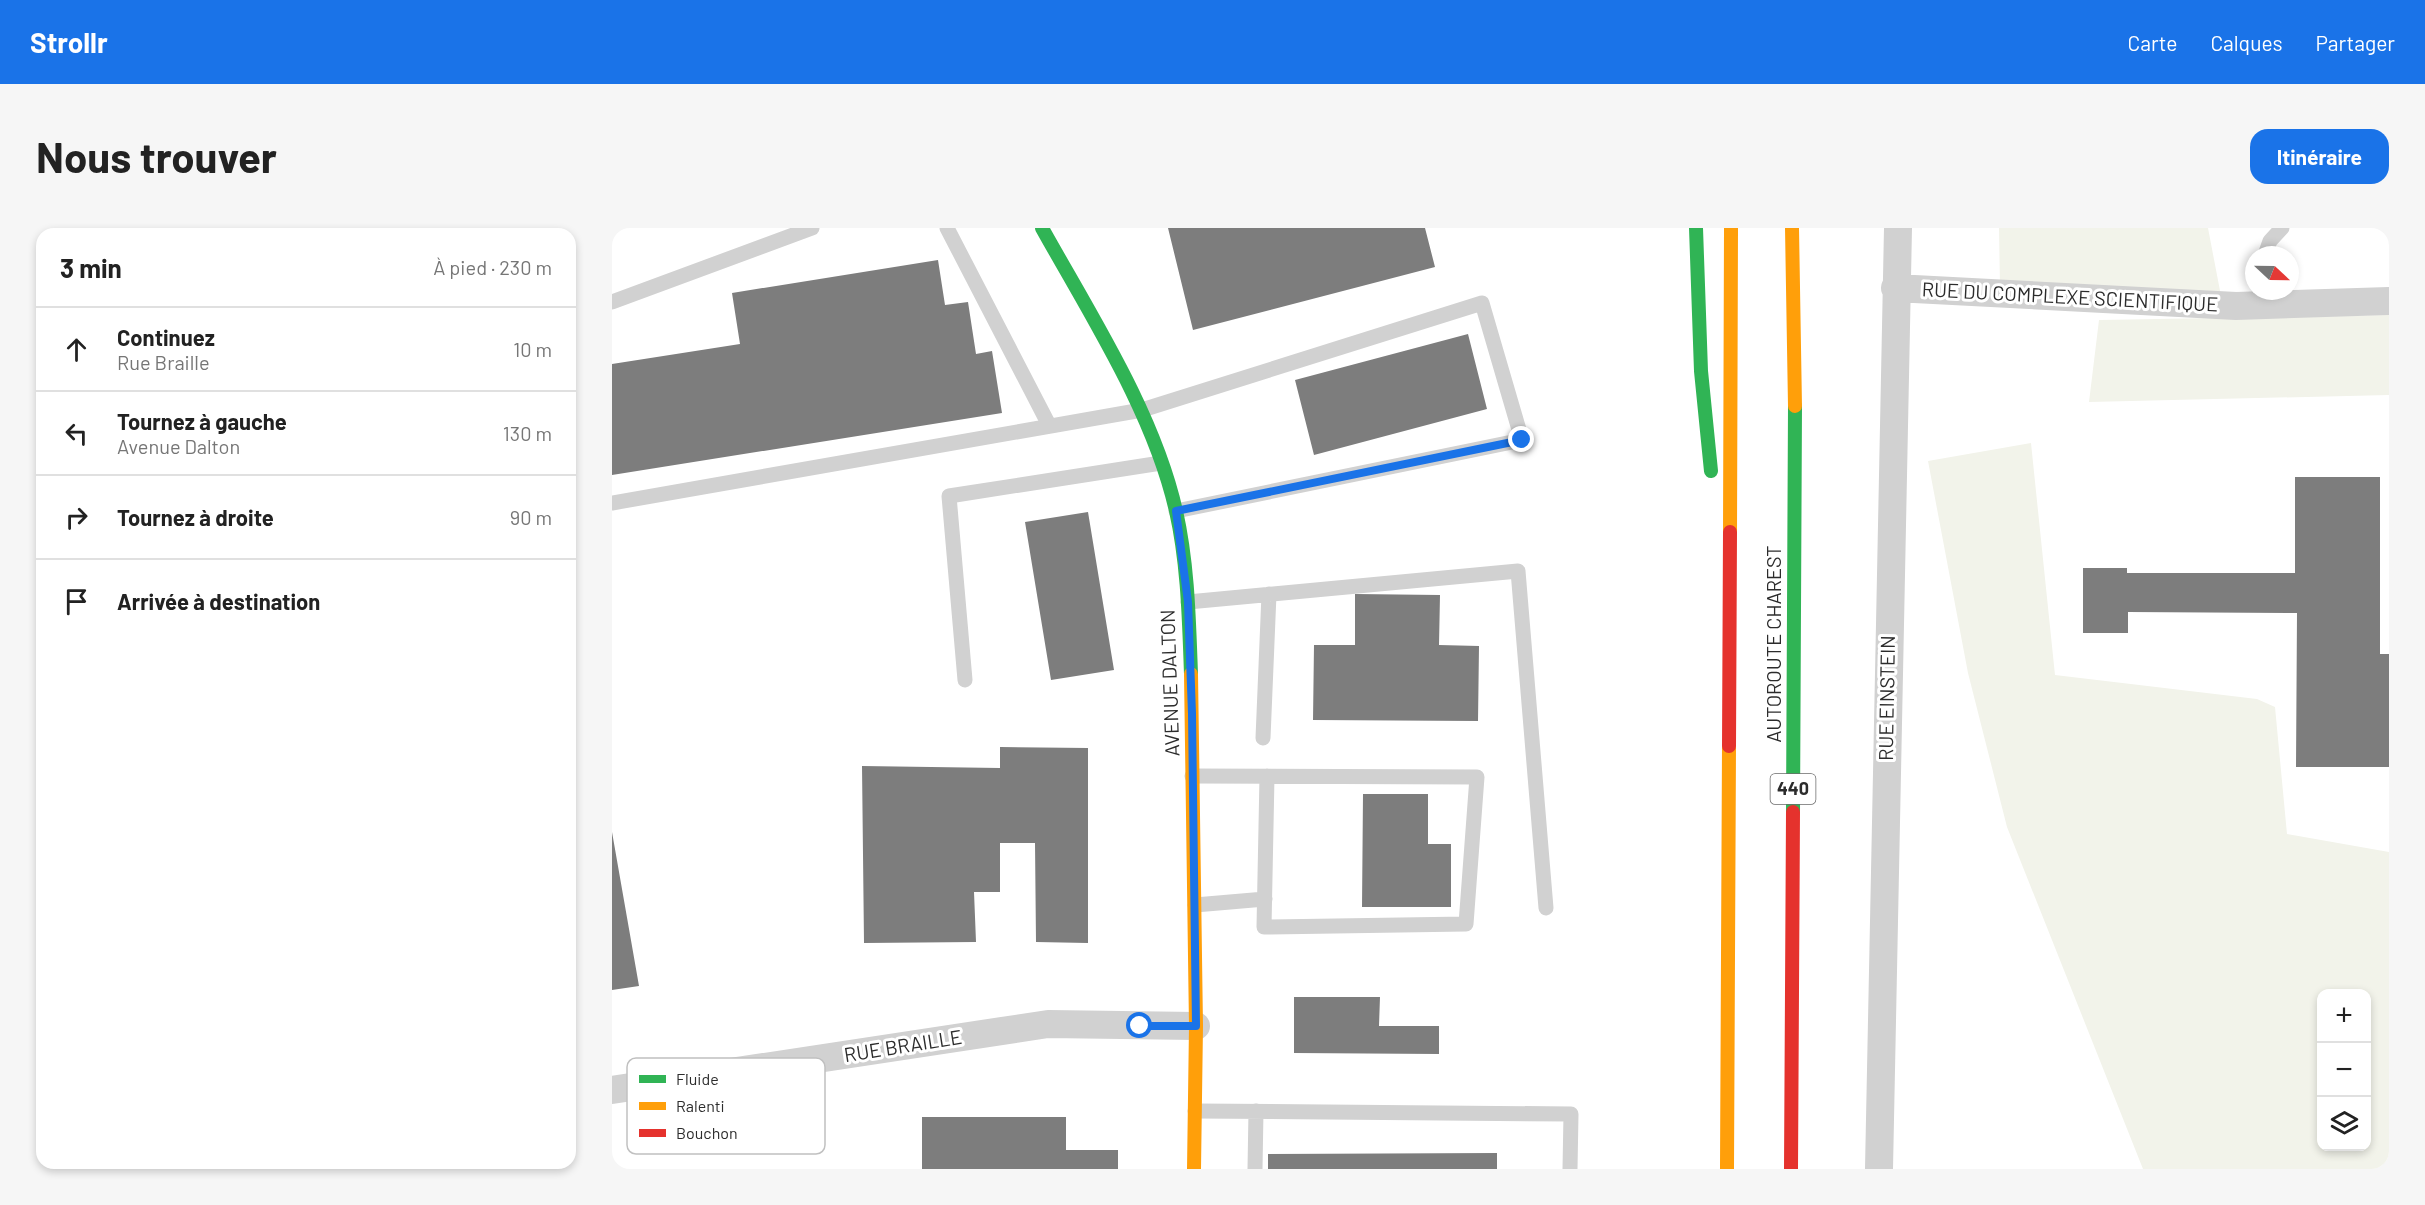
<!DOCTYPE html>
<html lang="fr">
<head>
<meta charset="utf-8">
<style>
  :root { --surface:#fff; --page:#f6f6f6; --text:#222; --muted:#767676; --line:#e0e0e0; --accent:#1a73e8 }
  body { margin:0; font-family:Barlow,sans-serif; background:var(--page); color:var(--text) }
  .controls { position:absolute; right:18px; bottom:18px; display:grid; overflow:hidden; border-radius:12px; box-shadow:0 3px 9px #0003 }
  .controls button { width:54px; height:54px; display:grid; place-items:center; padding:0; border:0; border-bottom:2px solid var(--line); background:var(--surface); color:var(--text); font:30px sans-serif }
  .compass { position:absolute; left:1633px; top:18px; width:54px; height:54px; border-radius:50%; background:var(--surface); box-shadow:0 3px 9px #0003; rotate:112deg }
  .stop { position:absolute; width:18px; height:18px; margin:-14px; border:4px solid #1a73e8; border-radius:50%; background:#fff }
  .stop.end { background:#1a73e8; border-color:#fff; box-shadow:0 2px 6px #0008 }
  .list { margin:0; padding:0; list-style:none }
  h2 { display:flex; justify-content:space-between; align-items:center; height:78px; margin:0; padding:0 24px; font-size:26px }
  h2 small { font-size:20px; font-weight:400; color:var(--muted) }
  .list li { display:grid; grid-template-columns:39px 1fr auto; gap:18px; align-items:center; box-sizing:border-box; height:84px; padding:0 24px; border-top:2px solid var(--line) }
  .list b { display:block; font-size:22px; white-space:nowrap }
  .list p { margin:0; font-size:20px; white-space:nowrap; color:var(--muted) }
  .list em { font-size:20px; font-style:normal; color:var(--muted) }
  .icon { flex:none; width:33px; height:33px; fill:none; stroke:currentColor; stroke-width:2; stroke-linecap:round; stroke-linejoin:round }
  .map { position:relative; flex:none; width:1777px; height:941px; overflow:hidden; border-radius:18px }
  header { display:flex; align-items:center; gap:36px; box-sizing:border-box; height:84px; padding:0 30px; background:var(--accent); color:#fff }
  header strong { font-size:28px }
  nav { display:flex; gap:33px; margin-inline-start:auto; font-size:21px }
  .intro { display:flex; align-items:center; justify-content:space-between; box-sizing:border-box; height:144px; padding:0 36px }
  h1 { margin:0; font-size:42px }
  .button { padding:15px 27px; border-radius:18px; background:var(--accent); color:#fff; font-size:21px; font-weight:700 }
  main { display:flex; gap:36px; padding:0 36px }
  aside { flex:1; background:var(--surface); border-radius:18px; box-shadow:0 3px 9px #0003 }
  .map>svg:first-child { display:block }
  .green { fill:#f2f3ea; fill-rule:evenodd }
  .building { fill:#7d7d7d }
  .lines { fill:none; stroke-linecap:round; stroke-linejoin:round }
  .lane { stroke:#d1d1d1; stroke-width:15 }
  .street { stroke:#d1d1d1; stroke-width:28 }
  .fast { stroke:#30b455; stroke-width:14 }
  .slow { stroke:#ff9f0a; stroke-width:14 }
  .jam { stroke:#e5322d; stroke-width:14 }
  .route { stroke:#1a73e8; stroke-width:8 }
  .labels { text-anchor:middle; stroke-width:6; stroke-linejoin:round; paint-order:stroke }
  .shield { fill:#fff; stroke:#6b6b6b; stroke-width:1.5 }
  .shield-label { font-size:18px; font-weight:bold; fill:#2c2c2c }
  .street-label { font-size:20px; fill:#2c2c2c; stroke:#fff }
  .key { fill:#fff; stroke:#c0c0c0; stroke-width:1.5 }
  .key-label { font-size:16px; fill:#2c2c2c }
</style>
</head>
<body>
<header>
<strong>Strollr</strong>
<nav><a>Carte</a><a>Calques</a><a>Partager</a></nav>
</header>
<div class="intro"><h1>Nous trouver</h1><a class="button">Itinéraire</a></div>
<main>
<aside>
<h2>3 min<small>À pied · 230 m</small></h2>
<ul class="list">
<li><svg class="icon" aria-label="ahead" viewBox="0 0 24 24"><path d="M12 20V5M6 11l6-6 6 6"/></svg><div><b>Continuez</b><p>Rue Braille</p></div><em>10 m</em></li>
<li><svg class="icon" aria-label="left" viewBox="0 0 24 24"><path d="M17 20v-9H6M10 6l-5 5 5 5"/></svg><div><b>Tournez à gauche</b><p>Avenue Dalton</p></div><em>130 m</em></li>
<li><svg class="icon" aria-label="right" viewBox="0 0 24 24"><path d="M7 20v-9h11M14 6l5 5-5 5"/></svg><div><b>Tournez à droite</b></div><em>90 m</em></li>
<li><svg class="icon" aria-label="arrive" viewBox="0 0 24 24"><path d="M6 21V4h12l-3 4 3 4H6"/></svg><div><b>Arrivée à destination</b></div></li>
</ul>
</aside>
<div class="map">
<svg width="1777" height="941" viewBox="0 0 1777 941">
  <rect width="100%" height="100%" fill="#fff"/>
  <path class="green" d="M 1387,0 L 1596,0 L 1609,68 L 1388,59 Z
    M 1777,87 L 1777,167 L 1477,174 L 1487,92 Z
    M 1419,215 L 1443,447 L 1645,471 L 1663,479 L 1675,606 L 1777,624 L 1777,941 L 1531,941 L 1395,599 L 1356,445 L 1316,233 ZM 1710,766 L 1754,766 L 1754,918 L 1710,918 Z"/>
  <path class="building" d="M 556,0 L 813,0 L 823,39 L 581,102 Z
    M 326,32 L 333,77 L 356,74 L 364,126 L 380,123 L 390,185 L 0,247 L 0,136 L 128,116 L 120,65 Z
    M 856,106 L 875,181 L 702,227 L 683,152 Z
    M 1683,249 L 1768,249 L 1768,426 L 1777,426 L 1777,539 L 1684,539 L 1685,385 L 1516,384 L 1516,405 L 1471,405 L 1471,340 L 1515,340 L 1515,345 L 1683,345 Z
    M 476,284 L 502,442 L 439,452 L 413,294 Z
    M 743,366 L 828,367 L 827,417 L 867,418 L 866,493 L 701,492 L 702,417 L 743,417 Z
    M 388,519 L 476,520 L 476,715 L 424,714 L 423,615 L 388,615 L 388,664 L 362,664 L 364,714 L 252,715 L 250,538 L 388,540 Z
    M 751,566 L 816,566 L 816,616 L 839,616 L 839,679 L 750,679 Z
    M 0,604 L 27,758 L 0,762 Z
    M 682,769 L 768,769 L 767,798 L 827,798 L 827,826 L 682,825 Z
    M 310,889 L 454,889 L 454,922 L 506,922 L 506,941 L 310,941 Z
    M 885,925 L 885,941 L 656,941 L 656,926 Z"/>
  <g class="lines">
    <path class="lane" d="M 335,0 L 437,197
      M 1653,27 L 1658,13 L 1670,0
      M 0,74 L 200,0
      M 0,275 L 530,182 L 870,75 L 910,212 L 564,283
      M 576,374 L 906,343 L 934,680
      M 353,452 L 337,268 L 549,235
      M 651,510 L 657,366
      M 580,548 L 865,549 L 854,696 L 652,699 L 655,548
      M 583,677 L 653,671
      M 583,883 L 959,886 L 958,941
      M 643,941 L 644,883"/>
    <path class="street" d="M 1283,60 L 1624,78 L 1777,73
      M 0,862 L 436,796 L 584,798
      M 1267,941 L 1286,0"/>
    <path class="fast" d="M 430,0 C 479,88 542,185 564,283 C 576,336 577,393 579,446
      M 1084,0 L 1089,143 L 1099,243
      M 1181,584 L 1183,178"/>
    <path class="slow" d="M 1180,0 L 1183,178
      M 1118,304 L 1119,0
      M 579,446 L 584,798 L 582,941
      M 1115,941 L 1117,518"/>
    <path class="jam" d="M 1117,518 L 1118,304
      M 1179,941 L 1181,584"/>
  </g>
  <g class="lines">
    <path class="route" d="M 528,798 L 584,798 L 580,486 L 576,374 L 564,283 L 910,212"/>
  </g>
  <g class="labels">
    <rect class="shield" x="1158.5" y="546" width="45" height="30" rx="4.5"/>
    <g class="shield-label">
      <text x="1181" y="567">440</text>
    </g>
    <g class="street-label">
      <text transform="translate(1458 69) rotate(3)" y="7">RUE DU COMPLEXE SCIENTIFIQUE</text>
      <text transform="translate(1162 416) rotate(-90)" y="7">AUTOROUTE CHAREST</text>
      <text transform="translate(558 455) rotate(-92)" y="7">AVENUE DALTON</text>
      <text transform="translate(1275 470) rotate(-89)" y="7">RUE EINSTEIN</text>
      <text transform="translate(291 818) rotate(-9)" y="7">RUE BRAILLE</text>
    </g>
  </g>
  <rect x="15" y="830" width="198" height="96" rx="9" class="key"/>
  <rect x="27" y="847" width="27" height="8" fill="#30b455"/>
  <rect x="27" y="874" width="27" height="8" fill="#ff9f0a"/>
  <rect x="27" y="901" width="27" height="8" fill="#e5322d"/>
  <g class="key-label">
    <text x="64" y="857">Fluide</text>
    <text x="64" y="884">Ralenti</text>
    <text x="64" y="911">Bouchon</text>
  </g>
</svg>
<div class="controls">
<button>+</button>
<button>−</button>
<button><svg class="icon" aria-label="layers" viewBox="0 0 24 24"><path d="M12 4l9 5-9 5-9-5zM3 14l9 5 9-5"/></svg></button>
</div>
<svg class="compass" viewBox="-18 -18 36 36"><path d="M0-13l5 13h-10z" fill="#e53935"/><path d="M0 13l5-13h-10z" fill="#767676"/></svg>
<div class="stop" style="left:528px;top:798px"></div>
<div class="stop end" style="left:910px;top:212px"></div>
</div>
</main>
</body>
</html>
